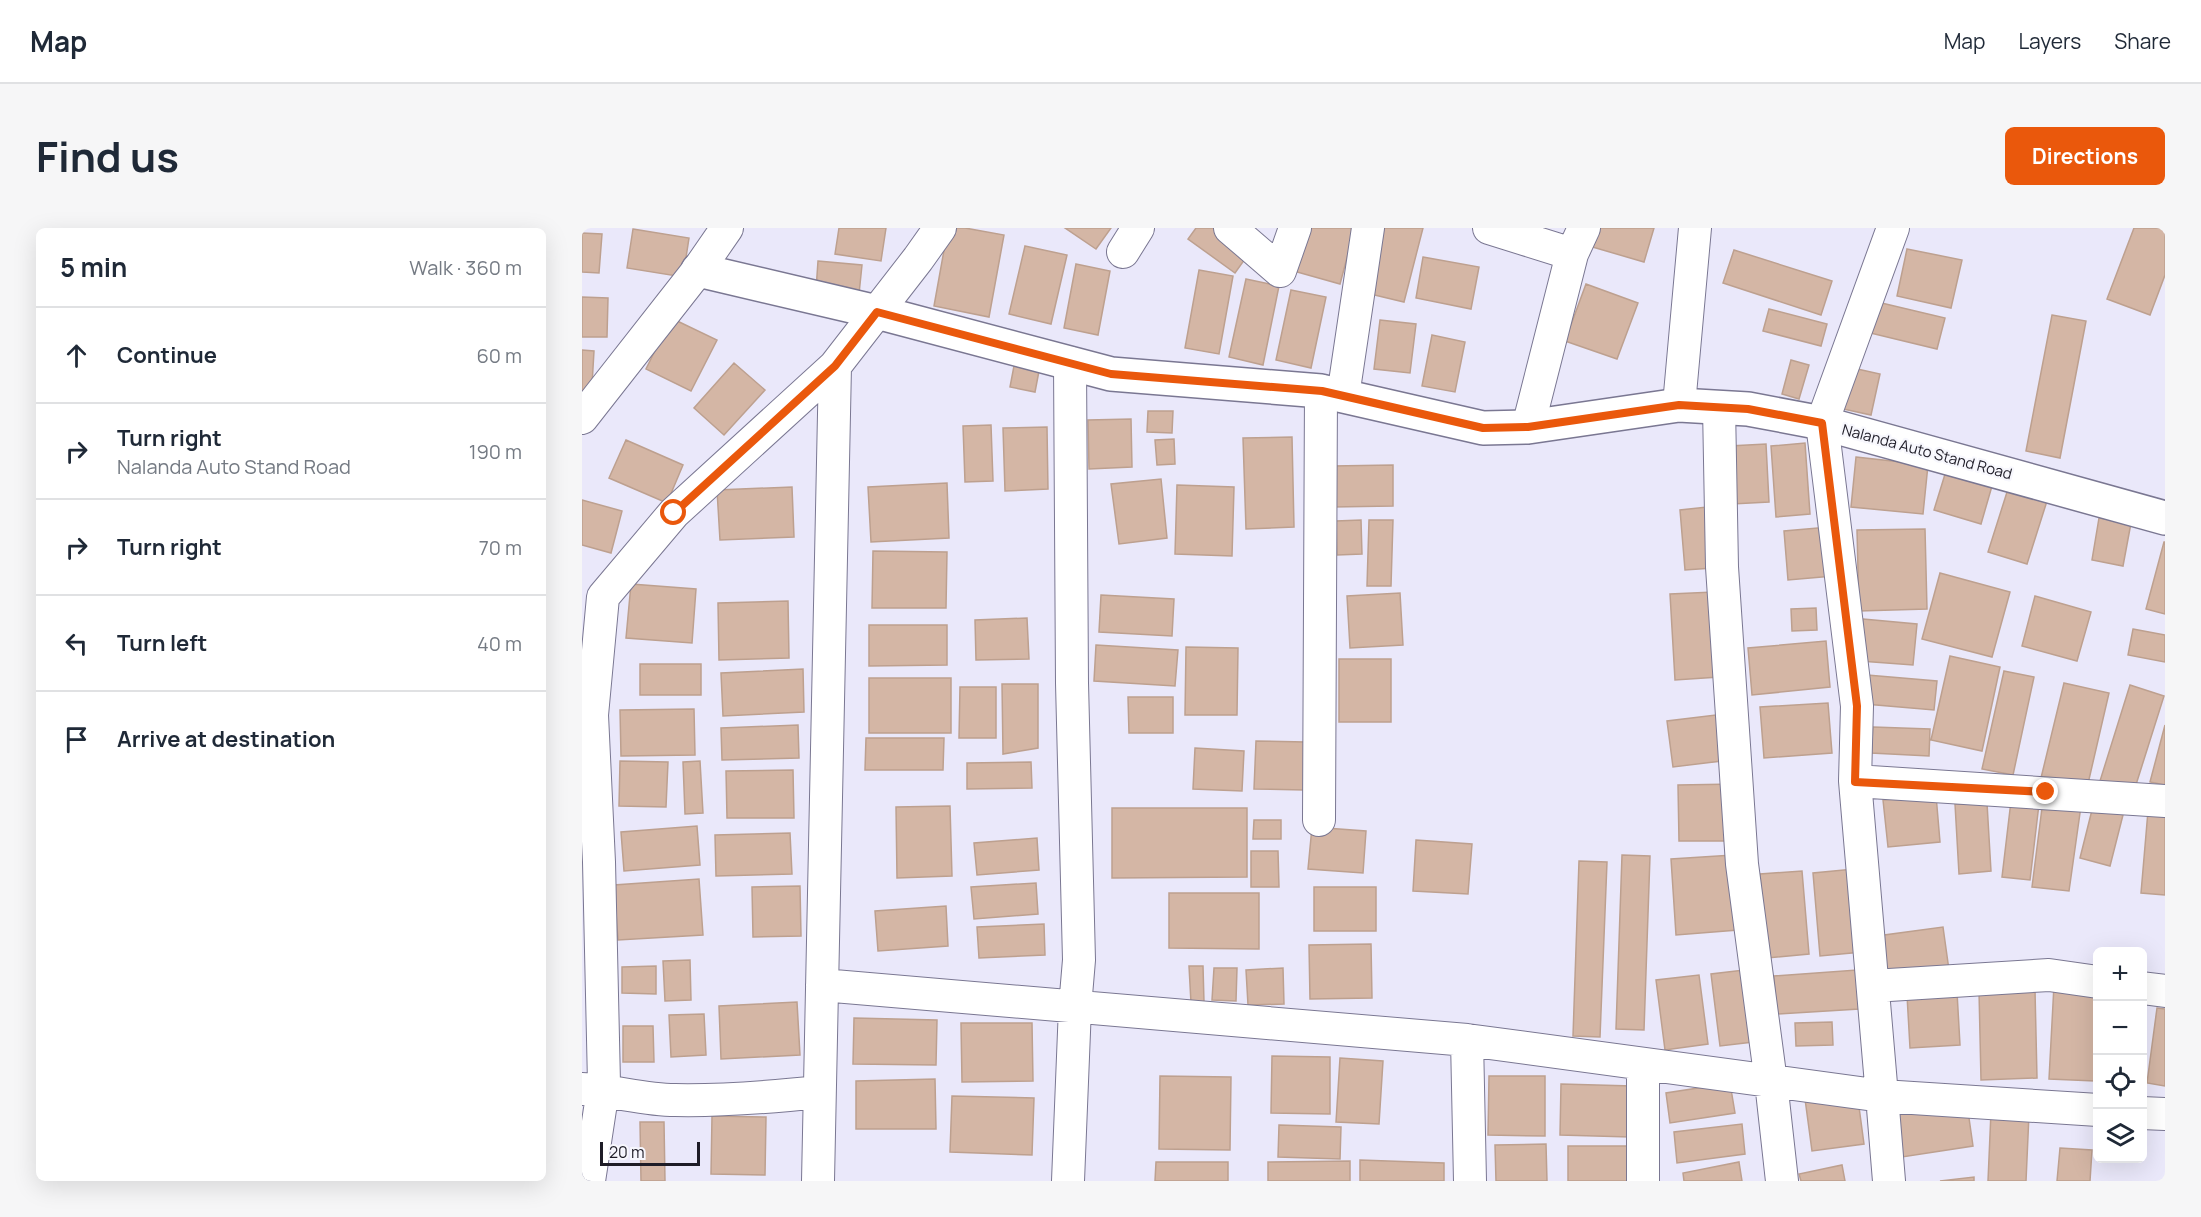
<!DOCTYPE html>
<html lang="en">
<head>
<meta charset="utf-8">
<style>
  :root { --surface:#fff; --page:#f6f6f7; --text:#1f2937; --muted:#747a83; --line:#e0e1e3; --accent:#ea580c }
  body { margin:0; font-family:Manrope,sans-serif; background:var(--page); color:var(--text) }
  .controls { position:absolute; right:18px; bottom:18px; display:grid; overflow:hidden; border-radius:9px; box-shadow:0 6px 24px #0002 }
  .controls button { width:54px; height:54px; display:grid; place-items:center; padding:0; border:0; border-bottom:2px solid var(--line); background:var(--surface); color:var(--text); font:30px sans-serif }
  .scale { position:absolute; left:18px; bottom:15px; width:100px; box-sizing:border-box; padding-left:6px; border:3px solid #1e1c27; border-top:0; font-size:16px; line-height:21px; white-space:nowrap; color:#1e1c27; -webkit-text-stroke:4px #f7f7fd; paint-order:stroke }
  .stop { position:absolute; width:18px; height:18px; margin:-14px; border:4px solid #ea580c; border-radius:50%; background:#fff }
  .stop.end { background:#ea580c; border-color:#fff; box-shadow:0 2px 6px #0008 }
  .list { margin:0; padding:0; list-style:none }
  h2 { display:flex; justify-content:space-between; align-items:center; height:78px; margin:0; padding:0 24px; font-size:26px }
  h2 small { font-size:20px; font-weight:400; color:var(--muted) }
  .list li { display:grid; grid-template-columns:39px 1fr auto; gap:18px; align-items:center; box-sizing:border-box; height:96px; padding:0 24px; border-top:2px solid var(--line) }
  .list b { display:block; font-size:22px; white-space:nowrap }
  .list p { margin:0; font-size:20px; white-space:nowrap; color:var(--muted) }
  .list em { font-size:20px; font-style:normal; color:var(--muted) }
  .icon { flex:none; width:33px; height:33px; fill:none; stroke:currentColor; stroke-width:2; stroke-linecap:round; stroke-linejoin:round }
  .map { position:relative; flex:none; width:1583px; height:953px; overflow:hidden; border-radius:9px }
  header { display:flex; align-items:center; gap:36px; box-sizing:border-box; height:84px; padding:0 30px; background:var(--surface); border-bottom:2px solid var(--line) }
  header strong { font-size:28px }
  nav { display:flex; gap:33px; margin-inline-start:auto; font-size:21px }
  .intro { display:flex; align-items:center; justify-content:space-between; box-sizing:border-box; height:144px; padding:0 36px }
  h1 { margin:0; font-size:42px }
  .button { padding:15px 27px; border-radius:9px; background:var(--accent); color:#fff; font-size:21px; font-weight:700 }
  main { display:flex; gap:36px; padding:0 36px }
  aside { flex:1; background:var(--surface); border-radius:9px; box-shadow:0 6px 24px #0002 }
  .map>svg:first-child { display:block }
  .building { fill:#d4b6a5; stroke:#bda08f; stroke-width:1.5 }
  .lines { fill:none; stroke-linecap:round; stroke-linejoin:round }
  .minor-casing { stroke:#7a7792; stroke-width:34 }
  .tertiary-casing { stroke:#7a7792; stroke-width:36 }
  .minor { stroke:#fff; stroke-width:32 }
  .tertiary { stroke:#fff; stroke-width:33 }
  .route { stroke:#ea580c; stroke-width:8 }
  .labels { text-anchor:middle; stroke-width:4.5; stroke-linejoin:round; paint-order:stroke }
  .street-label { font-size:15px; fill:#1e1c27; stroke:#f7f7fd }
</style>
</head>
<body>
<header>
<strong>Map</strong>
<nav><a>Map</a><a>Layers</a><a>Share</a></nav>
</header>
<div class="intro"><h1>Find us</h1><a class="button">Directions</a></div>
<main>
<aside>
<h2>5 min<small>Walk · 360 m</small></h2>
<ul class="list">
<li><svg class="icon" aria-label="ahead" viewBox="0 0 24 24"><path d="M12 20V5M6 11l6-6 6 6"/></svg><div><b>Continue</b></div><em>60 m</em></li>
<li><svg class="icon" aria-label="right" viewBox="0 0 24 24"><path d="M7 20v-9h11M14 6l5 5-5 5"/></svg><div><b>Turn right</b><p>Nalanda Auto Stand Road</p></div><em>190 m</em></li>
<li><svg class="icon" aria-label="right" viewBox="0 0 24 24"><path d="M7 20v-9h11M14 6l5 5-5 5"/></svg><div><b>Turn right</b></div><em>70 m</em></li>
<li><svg class="icon" aria-label="left" viewBox="0 0 24 24"><path d="M17 20v-9H6M10 6l-5 5 5 5"/></svg><div><b>Turn left</b></div><em>40 m</em></li>
<li><svg class="icon" aria-label="arrive" viewBox="0 0 24 24"><path d="M6 21V4h12l-3 4 3 4H6"/></svg><div><b>Arrive at destination</b></div></li>
</ul>
</aside>
<div class="map">
<svg width="1583" height="953" viewBox="0 0 1583 953">
  <rect width="100%" height="100%" fill="#eae8fa"/>
  <path class="building" d="M 257,0 L 304,0 L 299,33 L 253,26 Z
    M 366,0 L 383,0 L 422,7 L 407,89 L 352,78 Z
    M 483,0 L 529,0 L 514,21 Z
    M 614,0 L 635,0 L 668,24 L 653,45 L 606,11 Z
    M 720,0 L 773,0 L 758,56 L 708,42 Z
    M 800,0 L 841,0 L 822,74 L 784,65 Z
    M 1012,0 L 1072,0 L 1062,34 L 1007,18 Z
    M 1552,0 L 1583,0 L 1583,47 L 1568,87 L 1525,71 Z
    M 51,1 L 107,10 L 101,49 L 45,40 Z
    M 0,5 L 20,6 L 17,45 L 0,44 Z
    M 443,18 L 485,27 L 469,96 L 427,86 Z
    M 1325,21 L 1380,32 L 1369,80 L 1315,68 Z
    M 1152,22 L 1250,53 L 1239,87 L 1141,55 Z
    M 841,29 L 897,39 L 889,81 L 834,70 Z
    M 236,33 L 280,37 L 277,66 L 234,62 Z
    M 494,36 L 528,43 L 516,107 L 482,100 Z
    M 617,42 L 651,48 L 637,126 L 603,120 Z
    M 664,51 L 697,58 L 681,137 L 647,129 Z
    M 1004,56 L 1056,75 L 1035,131 L 983,113 Z
    M 709,62 L 744,69 L 729,140 L 694,132 Z
    M 0,69 L 26,70 L 25,109 L 0,109 Z
    M 1287,72 L 1363,90 L 1355,121 L 1280,103 Z
    M 1187,81 L 1245,96 L 1239,118 L 1181,103 Z
    M 1470,87 L 1504,93 L 1478,230 L 1444,223 Z
    M 89,90 L 135,112 L 109,163 L 64,141 Z
    M 798,92 L 834,96 L 828,145 L 792,141 Z
    M 850,107 L 883,114 L 873,164 L 840,158 Z
    M 0,122 L 12,123 L 9,174 L 0,173 Z
    M 1209,132 L 1227,137 L 1217,171 L 1200,166 Z
    M 152,135 L 183,162 L 142,207 L 112,180 Z
    M 432,138 L 457,143 L 453,164 L 428,159 Z
    M 1262,138 L 1298,146 L 1289,187 L 1252,179 Z
    M 566,183 L 591,183 L 590,205 L 565,204 Z
    M 549,191 L 550,239 L 507,241 L 506,192 Z
    M 409,197 L 411,253 L 383,254 L 381,198 Z
    M 465,199 L 466,261 L 423,263 L 421,200 Z
    M 710,209 L 712,299 L 664,301 L 661,210 Z
    M 592,211 L 593,236 L 575,237 L 573,212 Z
    M 44,212 L 101,237 L 85,275 L 27,250 Z
    M 1223,215 L 1228,286 L 1194,289 L 1189,218 Z
    M 1184,216 L 1187,274 L 1150,276 L 1147,218 Z
    M 1274,229 L 1346,237 L 1341,286 L 1269,279 Z
    M 811,237 L 811,278 L 750,279 L 750,238 Z
    M 1364,243 L 1410,258 L 1399,296 L 1352,282 Z
    M 579,251 L 585,310 L 537,316 L 529,256 Z
    M 365,255 L 367,310 L 289,314 L 286,259 Z
    M 595,257 L 652,259 L 650,328 L 593,326 Z
    M 210,259 L 212,309 L 138,312 L 135,262 Z
    M 1426,261 L 1465,273 L 1445,336 L 1406,324 Z
    M 0,272 L 40,283 L 29,325 L 0,317 Z
    M 1125,279 L 1131,340 L 1103,342 L 1098,282 Z
    M 1517,290 L 1549,295 L 1541,338 L 1510,332 Z
    M 779,292 L 780,326 L 755,327 L 754,293 Z
    M 787,292 L 811,292 L 809,358 L 785,358 Z
    M 1247,299 L 1251,348 L 1206,352 L 1202,303 Z
    M 1343,301 L 1345,381 L 1277,383 L 1275,302 Z
    M 1582,314 L 1583,314 L 1583,386 L 1564,381 Z
    M 291,323 L 365,324 L 364,380 L 290,380 Z
    M 1358,345 L 1428,364 L 1410,429 L 1340,411 Z
    M 49,356 L 114,361 L 110,415 L 44,410 Z
    M 1132,364 L 1137,449 L 1093,452 L 1088,366 Z
    M 818,365 L 821,417 L 768,420 L 765,368 Z
    M 519,367 L 592,371 L 590,408 L 517,404 Z
    M 1453,368 L 1509,384 L 1495,433 L 1440,418 Z
    M 206,373 L 207,430 L 137,432 L 136,375 Z
    M 1234,380 L 1235,402 L 1210,403 L 1209,381 Z
    M 445,390 L 447,431 L 394,432 L 393,392 Z
    M 1281,391 L 1335,396 L 1331,437 L 1278,433 Z
    M 287,397 L 365,397 L 365,437 L 287,438 Z
    M 1551,401 L 1583,407 L 1583,434 L 1546,427 Z
    M 1244,413 L 1248,459 L 1170,467 L 1166,420 Z
    M 514,417 L 596,422 L 593,458 L 512,453 Z
    M 604,419 L 656,420 L 655,487 L 603,487 Z
    M 1368,428 L 1418,439 L 1400,523 L 1349,512 Z
    M 757,431 L 809,431 L 809,494 L 757,494 Z
    M 58,436 L 119,436 L 119,467 L 58,467 Z
    M 221,441 L 222,484 L 141,488 L 139,445 Z
    M 1422,443 L 1452,449 L 1431,547 L 1400,541 Z
    M 1285,447 L 1355,453 L 1352,482 L 1283,476 Z
    M 287,450 L 369,450 L 369,505 L 287,505 Z
    M 1482,455 L 1527,465 L 1505,560 L 1459,550 Z
    M 420,456 L 456,456 L 456,520 L 421,526 Z
    M 1548,457 L 1582,468 L 1552,563 L 1518,553 Z
    M 378,459 L 414,459 L 414,510 L 377,510 Z
    M 546,469 L 591,469 L 591,505 L 547,505 Z
    M 1246,475 L 1250,525 L 1182,530 L 1178,479 Z
    M 112,481 L 113,527 L 39,528 L 38,482 Z
    M 1142,486 L 1148,532 L 1091,539 L 1085,493 Z
    M 216,497 L 217,530 L 140,532 L 139,500 Z
    M 1583,497 L 1583,557 L 1568,554 Z
    M 1291,499 L 1348,501 L 1347,528 L 1289,525 Z
    M 284,510 L 362,510 L 361,542 L 283,542 Z
    M 674,513 L 723,514 L 722,562 L 672,561 Z
    M 613,520 L 662,523 L 660,563 L 611,561 Z
    M 38,533 L 86,534 L 84,579 L 37,578 Z
    M 118,533 L 121,585 L 103,586 L 101,534 Z
    M 449,534 L 450,560 L 385,561 L 385,535 Z
    M 211,542 L 212,590 L 145,590 L 144,543 Z
    M 1154,556 L 1154,613 L 1097,613 L 1096,557 Z
    M 1354,567 L 1358,614 L 1306,619 L 1301,572 Z
    M 1461,572 L 1499,578 L 1487,663 L 1450,659 Z
    M 1429,573 L 1457,576 L 1448,652 L 1420,649 Z
    M 1405,575 L 1409,643 L 1377,646 L 1373,576 Z
    M 368,578 L 370,648 L 315,650 L 314,579 Z
    M 1511,578 L 1541,587 L 1528,638 L 1498,630 Z
    M 530,580 L 665,580 L 665,649 L 530,650 Z
    M 1566,583 L 1583,584 L 1583,667 L 1559,665 Z
    M 672,592 L 699,592 L 699,611 L 671,611 Z
    M 115,598 L 118,637 L 42,643 L 39,604 Z
    M 730,599 L 784,603 L 781,645 L 726,641 Z
    M 208,605 L 210,646 L 134,648 L 133,607 Z
    M 455,610 L 457,642 L 395,647 L 392,615 Z
    M 834,612 L 890,616 L 886,666 L 831,663 Z
    M 669,623 L 696,623 L 697,659 L 669,659 Z
    M 1040,627 L 1068,628 L 1062,802 L 1034,801 Z
    M 1151,627 L 1156,702 L 1094,707 L 1089,631 Z
    M 997,633 L 1025,634 L 1018,809 L 991,808 Z
    M 1272,641 L 1280,724 L 1238,728 L 1231,645 Z
    M 1220,643 L 1227,726 L 1185,730 L 1178,646 Z
    M 117,651 L 121,707 L 36,712 L 32,657 Z
    M 454,655 L 456,686 L 392,691 L 389,659 Z
    M 218,658 L 219,708 L 171,709 L 170,659 Z
    M 732,659 L 794,659 L 794,703 L 732,703 Z
    M 587,665 L 677,665 L 677,721 L 587,720 Z
    M 364,678 L 366,718 L 296,723 L 293,683 Z
    M 462,696 L 463,727 L 397,730 L 395,699 Z
    M 1361,699 L 1367,742 L 1300,751 L 1295,708 Z
    M 789,716 L 790,770 L 728,771 L 727,717 Z
    M 108,732 L 109,772 L 83,773 L 81,733 Z
    M 74,738 L 74,766 L 40,765 L 40,739 Z
    M 607,738 L 621,738 L 622,774 L 609,775 Z
    M 632,740 L 655,740 L 654,773 L 630,772 Z
    M 701,740 L 702,776 L 666,777 L 664,742 Z
    M 1162,742 L 1171,814 L 1138,818 L 1129,746 Z
    M 1275,742 L 1277,781 L 1194,786 L 1192,748 Z
    M 1117,747 L 1126,816 L 1083,822 L 1074,752 Z
    M 1472,757 L 1516,759 L 1513,853 L 1467,851 Z
    M 1453,762 L 1455,850 L 1399,852 L 1397,763 Z
    M 1375,764 L 1378,817 L 1328,820 L 1325,767 Z
    M 215,774 L 218,827 L 139,831 L 137,778 Z
    M 1575,780 L 1583,781 L 1583,858 L 1565,855 Z
    M 122,786 L 124,827 L 89,829 L 87,787 Z
    M 272,790 L 355,792 L 354,837 L 271,836 Z
    M 1250,794 L 1251,817 L 1214,818 L 1213,795 Z
    M 379,795 L 450,795 L 451,853 L 380,854 Z
    M 41,798 L 71,798 L 72,834 L 41,834 Z
    M 690,828 L 748,829 L 748,886 L 689,885 Z
    M 758,830 L 801,833 L 797,896 L 754,894 Z
    M 578,848 L 649,849 L 648,922 L 577,921 Z
    M 907,848 L 963,848 L 963,908 L 906,907 Z
    M 353,851 L 354,901 L 274,901 L 274,853 Z
    M 1148,855 L 1153,885 L 1088,895 L 1084,865 Z
    M 979,856 L 1050,858 L 1048,909 L 978,907 Z
    M 1275,864 L 1282,916 L 1230,923 L 1223,871 Z
    M 370,868 L 452,870 L 450,927 L 368,924 Z
    M 1385,876 L 1391,918 L 1320,929 L 1313,887 Z
    M 1409,884 L 1447,886 L 1444,953 L 1406,953 Z
    M 130,888 L 184,889 L 183,947 L 129,946 Z
    M 58,894 L 82,894 L 83,953 L 59,953 Z
    M 1160,896 L 1163,926 L 1095,935 L 1092,904 Z
    M 697,897 L 759,899 L 758,931 L 696,929 Z
    M 964,916 L 965,953 L 914,953 L 913,917 Z
    M 986,918 L 1052,918 L 1052,953 L 986,953 Z
    M 1478,920 L 1510,922 L 1508,953 L 1475,953 Z
    M 778,932 L 862,935 L 862,953 L 778,953 Z
    M 768,933 L 768,953 L 686,953 L 686,934 Z
    M 574,934 L 646,934 L 646,953 L 573,953 Z
    M 1157,934 L 1160,953 L 1102,953 L 1101,945 Z
    M 1260,937 L 1263,953 L 1219,953 L 1217,946 Z
    M 1392,949 L 1392,953 L 1358,953 Z"/>
  <g class="lines">
    <defs>
      <path id="minor" d="M 648,0 L 698,43 L 713,0
        M 907,0 L 990,26
        M 1311,0 L 1240,195 L 1275,478 L 1273,553 L 1300,868 L 1516,882
        M 541,24 L 556,0
        M 761,168 L 786,0
        M 1097,177 L 1113,0
        M 1137,179 L 1140,339 L 1160,636 L 1189,854 L 1200,953
        M 0,190 L 116,42 L 145,0
        M 946,199 L 990,26 L 1002,0
        M 1273,553 L 1583,573
        M 737,592 L 739,163
        M 240,757 L 885,812 L 1300,868 L 1307,953
        M 1291,758 L 1467,747 L 1516,754
        M 1560,760 L 1583,763
        M 885,812 L 888,953
        M 1061,837 L 1061,953
        M 0,861 C 31,862 61,872 93,872 C 141,873 189,869 237,864
        M 1560,885 L 1583,886
        M 7,953 L 22,855 L 17,634 L 10,487 L 21,369 L 92,285 L 253,138
        M 236,953 L 253,138 L 336,31 L 358,0
        M 486,953 L 493,779 L 497,732 L 490,455 L 488,135"/>
      <path id="tertiary" d="M 116,42 L 295,84 L 529,146 L 739,163 L 901,200 L 946,199 L 1097,177 L 1166,181 L 1240,195 L 1583,290"/>
    </defs>
    <use href="#minor" class="minor-casing"/>
    <use href="#tertiary" class="tertiary-casing"/>
    <use href="#minor" class="minor"/>
    <use href="#tertiary" class="tertiary"/>
  </g>
  <g class="lines">
    <path class="route" d="M 92,285 L 253,138 L 295,84 L 529,146 L 740,163 L 901,200 L 946,199 L 1097,177 L 1166,181 L 1240,195 L 1275,478 L 1273,554 L 1464,564"/>
  </g>
  <g class="labels">
    <g class="street-label">
      <text transform="translate(1345 224) rotate(15)" y="5">Nalanda Auto Stand Road</text>
    </g>
  </g>
</svg>
<div class="controls">
<button>+</button>
<button>−</button>
<button><svg class="icon" aria-label="locate" viewBox="0 0 24 24"><circle cx="12" cy="12" r="6"/><path d="M12 2v4M12 18v4M2 12h4M18 12h4"/></svg></button>
<button><svg class="icon" aria-label="layers" viewBox="0 0 24 24"><path d="M12 4l9 5-9 5-9-5zM3 14l9 5 9-5"/></svg></button>
</div>
<div class="scale">20 m</div>
<div class="stop" style="left:92px;top:285px"></div>
<div class="stop end" style="left:1464px;top:564px"></div>
</div>
</main>
</body>
</html>
